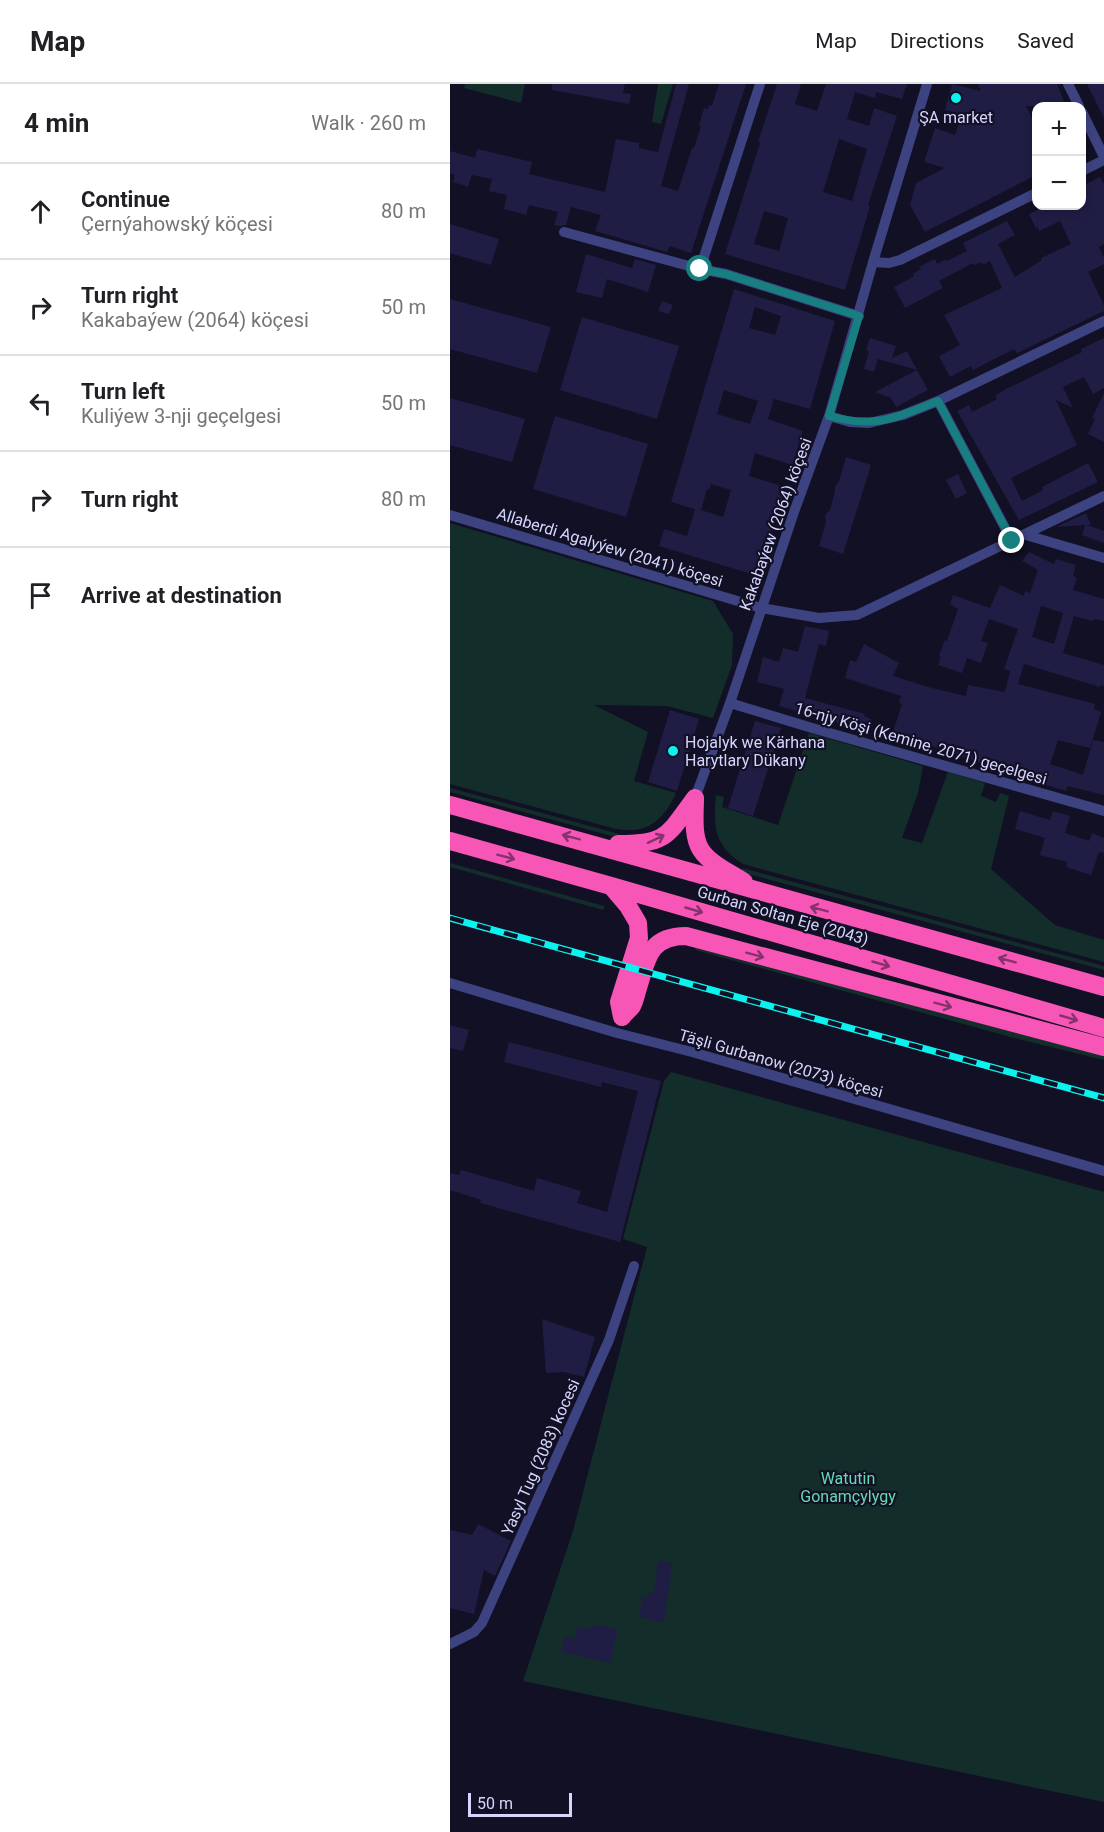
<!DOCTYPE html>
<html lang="en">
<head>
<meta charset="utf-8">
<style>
  :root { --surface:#fff; --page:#f2f2f2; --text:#202124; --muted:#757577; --line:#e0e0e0 }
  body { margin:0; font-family:Roboto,sans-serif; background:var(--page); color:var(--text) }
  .controls { position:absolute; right:18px; top:18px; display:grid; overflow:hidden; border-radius:12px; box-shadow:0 3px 9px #0003 }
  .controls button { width:54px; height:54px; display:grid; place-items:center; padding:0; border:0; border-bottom:2px solid var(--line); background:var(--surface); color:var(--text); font:30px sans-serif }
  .scale { position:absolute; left:18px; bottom:15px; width:104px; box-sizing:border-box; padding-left:6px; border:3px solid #d5d5fd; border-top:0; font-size:16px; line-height:21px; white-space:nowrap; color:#d5d5fd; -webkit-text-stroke:4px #111024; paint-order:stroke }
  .stop { position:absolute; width:18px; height:18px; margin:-14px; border:4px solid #177f7f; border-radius:50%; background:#fff }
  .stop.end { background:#177f7f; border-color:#fff; box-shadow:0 2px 6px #0008 }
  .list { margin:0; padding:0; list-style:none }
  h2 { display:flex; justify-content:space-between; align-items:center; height:78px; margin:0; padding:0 24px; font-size:26px }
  h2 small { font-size:20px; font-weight:400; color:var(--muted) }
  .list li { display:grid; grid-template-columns:39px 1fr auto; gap:18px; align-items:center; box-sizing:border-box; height:96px; padding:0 24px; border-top:2px solid var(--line) }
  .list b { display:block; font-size:22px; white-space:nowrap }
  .list p { margin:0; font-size:20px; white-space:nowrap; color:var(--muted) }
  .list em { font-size:20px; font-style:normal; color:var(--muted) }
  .icon { flex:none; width:33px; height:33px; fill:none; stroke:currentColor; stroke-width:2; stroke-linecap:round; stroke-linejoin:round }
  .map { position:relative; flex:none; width:654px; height:1748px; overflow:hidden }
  header { display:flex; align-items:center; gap:36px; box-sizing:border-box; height:84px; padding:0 30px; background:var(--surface); border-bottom:2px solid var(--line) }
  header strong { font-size:28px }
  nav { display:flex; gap:33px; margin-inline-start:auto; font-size:21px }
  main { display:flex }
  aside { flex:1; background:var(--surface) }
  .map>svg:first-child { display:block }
  .green { fill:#132e2a }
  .building { fill:#201d44; fill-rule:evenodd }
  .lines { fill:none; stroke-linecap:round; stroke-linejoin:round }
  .street { stroke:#3d4281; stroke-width:10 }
  .highway { stroke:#f756b6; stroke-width:18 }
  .rail-casing { stroke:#0bf3ef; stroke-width:7 }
  .rail { stroke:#111024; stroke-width:4.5; stroke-dasharray:14; stroke-linecap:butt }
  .oneway { stroke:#84336d }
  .route { stroke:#177f7f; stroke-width:8 }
  .poi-dot { fill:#0bf3ef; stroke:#111024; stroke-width:2 }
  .labels { text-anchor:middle; stroke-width:4.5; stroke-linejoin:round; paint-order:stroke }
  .poi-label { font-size:16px; fill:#d5d5fd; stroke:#111024 }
  .street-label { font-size:16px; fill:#d5d5fd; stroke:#111024 }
  .park-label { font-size:16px; fill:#64daaf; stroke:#111024 }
</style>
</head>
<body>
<header>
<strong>Map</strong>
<nav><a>Map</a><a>Directions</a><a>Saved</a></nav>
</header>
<main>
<aside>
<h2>4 min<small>Walk · 260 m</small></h2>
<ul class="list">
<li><svg class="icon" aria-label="ahead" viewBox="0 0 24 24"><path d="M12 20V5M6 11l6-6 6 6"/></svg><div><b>Continue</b><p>Çernýahowský köçesi</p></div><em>80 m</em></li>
<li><svg class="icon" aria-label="right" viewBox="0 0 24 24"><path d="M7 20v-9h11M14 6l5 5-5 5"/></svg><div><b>Turn right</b><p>Kakabaýew (2064) köçesi</p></div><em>50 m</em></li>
<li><svg class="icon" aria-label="left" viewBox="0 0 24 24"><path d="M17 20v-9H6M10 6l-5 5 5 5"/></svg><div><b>Turn left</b><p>Kuliýew 3-nji geçelgesi</p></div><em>50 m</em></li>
<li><svg class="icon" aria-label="right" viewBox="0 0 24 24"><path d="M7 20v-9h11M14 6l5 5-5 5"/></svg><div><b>Turn right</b></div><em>80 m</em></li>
<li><svg class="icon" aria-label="arrive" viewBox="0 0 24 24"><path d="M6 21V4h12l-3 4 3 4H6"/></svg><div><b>Arrive at destination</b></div></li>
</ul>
</aside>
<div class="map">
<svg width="654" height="1748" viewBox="0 0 654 1748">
  <rect width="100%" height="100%" fill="#111024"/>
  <path class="green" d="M 15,0 L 75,0 L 71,19 L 14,4 Z
    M 208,0 L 223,0 L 211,40 L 202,38 Z
    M 0,439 L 263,517 L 283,550 L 282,581 L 263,634 L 217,622 L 144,621 L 198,648 L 184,697 L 226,709 C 213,737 198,750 166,745 L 0,700 Z
    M 359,649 L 473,682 L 468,709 L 452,754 L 472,759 L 498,688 L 535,699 L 531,712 L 546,718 L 550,709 L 559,712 L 541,785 L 605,841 L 654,856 L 654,878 L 293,780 C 264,762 263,742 266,711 L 274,713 L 272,723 L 328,741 Z
    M 0,704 L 169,750 L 169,754 L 0,708 Z
    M 0,779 L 154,822 L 155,822 L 153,826 L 0,783 Z
    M 292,784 L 654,882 L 654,886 L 291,788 Z
    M 246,864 L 654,972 L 654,976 L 564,954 L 245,866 Z
    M 221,988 L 654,1108 L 654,1718 L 73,1597 L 123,1447 L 197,1163 L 173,1155 L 214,997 Z"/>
  <path class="building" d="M 102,0 L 175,0 L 173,9 L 181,10 L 179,20 L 102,6 Z
    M 226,0 L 239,0 L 211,102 L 228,107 L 242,64 L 244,64 L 251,42 L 249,41 L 254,24 L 258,25 L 259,21 L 262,22 L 269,0 L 296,0 L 241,169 L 220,162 L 217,168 L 145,147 L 151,131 L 121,123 L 116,141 L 109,142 L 104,141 L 108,128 L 79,121 L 76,131 L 54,125 L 57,111 L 39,107 L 42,95 L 22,91 L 18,103 L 3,98 L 5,91 L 0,89 L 0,67 L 25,74 L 27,65 L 82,78 L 79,90 L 155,108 L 166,55 L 189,59 L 189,64 L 208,68 Z
    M 327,0 L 351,0 L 345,20 L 367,27 L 376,0 L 457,0 L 452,15 L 426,8 L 425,14 L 405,8 L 397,35 L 419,42 L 424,24 L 447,32 L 418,121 L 420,122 L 395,206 L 275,170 L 310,59 L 308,58 ZM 389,55 L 417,65 L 402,117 L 373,108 ZM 314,127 L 338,134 L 329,167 L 304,160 Z
    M 502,0 L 531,7 L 528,0 L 607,0 L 616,22 L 576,22 L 586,43 L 586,91 L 475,148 L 460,121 L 466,99 L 495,84 L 474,78 L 485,44 L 505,51 L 512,30 L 495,26 Z
    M 637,0 L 654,0 L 654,34 Z
    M 650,93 L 654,100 L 654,160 L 649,163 L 654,174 L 654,180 L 638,188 L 654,221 L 654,227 L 567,269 L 564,265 L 523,286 L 521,282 L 500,293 L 489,272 L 510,261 L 494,231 L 552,204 L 540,177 L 533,181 L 532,178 L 524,181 L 523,179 L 489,197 L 493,204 L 455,224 L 444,203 L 464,192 L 463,190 L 471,185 L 469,183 L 485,175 L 487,180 L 496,175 L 497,177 L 517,167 L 513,159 L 557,137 L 565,151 L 548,160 L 565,193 L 592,176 L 591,174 L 621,160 L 610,137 L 589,147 L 588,143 L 586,144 L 579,130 L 596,122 L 632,122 L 632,102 Z
    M 0,140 L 49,155 L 41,181 L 0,169 Z
    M 136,170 L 182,184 L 185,175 L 206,181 L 198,208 L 157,195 L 152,214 L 126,208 Z
    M 284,205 L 385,237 L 360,325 L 324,315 L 318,335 L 353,347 L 342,381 L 305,369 L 299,392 L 335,403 L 308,492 L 209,462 L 214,445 L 237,452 L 245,425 L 221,418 ZM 305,223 L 331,232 L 325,251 L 299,244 ZM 274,306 L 308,317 L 300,340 L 267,330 ZM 261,400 L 281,406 L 273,433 L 251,426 L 257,405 L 259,406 Z
    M 0,215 L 101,243 L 87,289 L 0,265 Z
    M 212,217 L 223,221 L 219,230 L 208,227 Z
    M 132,233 L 229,262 L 207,335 L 110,306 Z
    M 420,254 L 446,262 L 442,274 L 457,267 L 467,286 L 478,306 L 446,323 L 441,314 L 425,308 L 467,286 L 428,275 L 424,288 L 414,285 L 419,267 L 416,266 Z
    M 654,254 L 654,304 L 643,310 L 634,293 L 613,303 L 623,324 L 606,316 L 627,361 L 561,394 L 572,417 L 593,406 L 592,403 L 638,379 L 648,398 L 569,436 L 507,327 L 519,321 L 522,328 L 547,315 L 545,312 L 554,306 L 632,268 L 631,265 Z
    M 654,309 L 654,358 L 638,350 L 645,335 L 642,334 Z
    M 0,314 L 75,335 L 62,378 L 0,361 Z
    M 105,332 L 198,360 L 176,433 L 83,405 Z
    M 396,373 L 421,381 L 393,470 L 369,462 L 376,438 L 375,431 L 380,426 L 385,408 L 385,402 L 389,397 Z
    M 508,390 L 517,409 L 506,415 L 496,396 Z
    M 636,429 L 641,441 L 637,441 L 654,447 L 654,459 L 632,451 L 635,441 L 606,443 Z
    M 579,468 L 604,480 L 606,475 L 626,481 L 623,492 L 627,494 L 623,506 L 654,515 L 654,537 L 644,535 L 643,537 L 624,532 L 613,569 L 654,581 L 654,602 L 651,601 L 650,603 L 574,580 L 568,600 L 645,620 L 644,625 L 651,628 L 640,664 L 608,656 L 600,680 L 633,691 L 643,656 L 654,658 L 654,711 L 618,702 L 616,707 L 566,692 L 567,688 L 546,679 L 544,684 L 459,654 L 457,659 L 441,654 L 452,620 L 449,619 L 451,612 L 395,594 L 400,576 L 406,578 L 414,560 L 449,579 L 443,592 L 478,603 L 516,612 L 518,601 L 555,608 L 560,587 L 554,585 L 568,545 L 539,535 L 531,557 L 538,559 L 531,579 L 517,574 L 512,589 L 488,581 L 491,573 L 489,572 L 495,556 L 497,557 L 508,525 L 500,520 L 503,511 L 540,524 L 550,501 L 574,512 L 575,507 L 580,509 L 588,486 L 572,477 ZM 591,522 L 613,529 L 604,560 L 582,553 Z
    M 355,542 L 379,547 L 376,562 L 369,560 L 355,614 L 415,630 L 414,632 L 422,636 L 417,647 L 329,622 L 334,605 L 307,598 L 313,573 L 329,578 L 333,564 L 348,568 Z
    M 220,626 L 249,635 L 227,707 L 198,698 Z
    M 305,637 L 331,644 L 303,732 L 278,724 Z
    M 570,727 L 600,736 L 603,727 L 620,732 L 615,749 L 639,757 L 642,749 L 654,754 L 654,769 L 649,768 L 641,791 L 616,783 L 617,778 L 590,771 L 595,754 L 565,745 Z
    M 0,941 L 19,946 L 13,967 L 0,964 Z
    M 59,958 L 211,997 L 170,1158 L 30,1119 L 31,1116 L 0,1106 L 0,1089 L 9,1091 L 11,1086 L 84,1107 L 87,1094 L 131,1107 L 127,1119 L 157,1128 L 188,1007 L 152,998 L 151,1003 L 54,978 Z
    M 92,1235 L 145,1253 L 134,1293 L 113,1288 L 96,1289 Z
    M 28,1440 L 61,1457 L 45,1492 L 34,1486 L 24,1530 L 0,1524 L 0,1446 L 22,1451 Z
    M 208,1477 L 222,1479 L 214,1539 L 189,1533 L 192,1513 L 199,1514 L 200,1508 L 204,1509 Z
    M 147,1541 L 168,1545 L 160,1579 L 111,1568 L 115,1552 L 125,1555 L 127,1542 L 140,1545 Z"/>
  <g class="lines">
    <path class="street" d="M 618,0 L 629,22
      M 632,28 L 654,73
      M 632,87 L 654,76
      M 114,148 L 250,185 L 276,190 L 409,232
      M 423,178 L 439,179 L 450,176 L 586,109
      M 250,185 L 310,0
      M 488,317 L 562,457
      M 379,332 L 400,338 L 419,339 L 453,331 L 488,317 L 654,237
      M 0,431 L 311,524 L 369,534 L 407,531 L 654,412
      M 576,451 L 654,474
      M 280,619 L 362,644 L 654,727
      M 245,714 L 280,619 L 344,428 L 379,332 L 423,178 L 477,0
      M 0,899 L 167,949 L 242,968 L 654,1087
      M 0,1560 L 24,1548 L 32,1539 L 159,1256 L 184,1182"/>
    <path class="highway" d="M 245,714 C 245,730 242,752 251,766 C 260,780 281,789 294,798
      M 0,721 L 654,903
      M 0,757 L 161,802 L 654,944
      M 168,760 C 217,760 217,752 245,714
      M 161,802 L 178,822 L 188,839 L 189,854 L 169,918 L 172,933
      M 172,933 C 175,929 179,926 182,922 C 185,917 186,910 188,904 C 197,875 199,852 236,852 L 654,963"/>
    <defs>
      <path id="rail" d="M 0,834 L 654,1014"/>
    </defs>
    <use href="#rail" class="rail-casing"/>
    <use href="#rail" class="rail"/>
  </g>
  <defs><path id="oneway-shaft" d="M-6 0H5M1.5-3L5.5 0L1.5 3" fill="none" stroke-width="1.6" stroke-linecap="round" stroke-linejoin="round" transform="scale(1.5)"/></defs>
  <g class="oneway">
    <use href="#oneway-shaft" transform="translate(121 753) rotate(-165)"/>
    <use href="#oneway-shaft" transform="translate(206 755) rotate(-25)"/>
    <use href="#oneway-shaft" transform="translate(56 773) rotate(15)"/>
    <use href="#oneway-shaft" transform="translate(369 825) rotate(-165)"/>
    <use href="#oneway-shaft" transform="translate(244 826) rotate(16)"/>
    <use href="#oneway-shaft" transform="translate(305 871) rotate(15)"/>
    <use href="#oneway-shaft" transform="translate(557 876) rotate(-165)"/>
    <use href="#oneway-shaft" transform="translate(431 880) rotate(16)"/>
    <use href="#oneway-shaft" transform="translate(493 921) rotate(15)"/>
    <use href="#oneway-shaft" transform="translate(619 934) rotate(16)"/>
  </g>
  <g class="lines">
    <path class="route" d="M 250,185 L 276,190 L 409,232 L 379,332 C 426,345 445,334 488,317 L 562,457"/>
  </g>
  <g class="poi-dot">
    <circle cx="506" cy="14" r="6"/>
    <circle cx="223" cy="667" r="6"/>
  </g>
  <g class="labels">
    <g class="poi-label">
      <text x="506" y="39">ŞA market</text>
      <text x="235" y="664" text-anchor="start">Hojalyk we Kärhana<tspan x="235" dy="18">Harytlary Dükany</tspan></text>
    </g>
    <g class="street-label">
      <text transform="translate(325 440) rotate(-70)" y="6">Kakabaýew (2064) köçesi</text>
      <text transform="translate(160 463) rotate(17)" y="6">Allaberdi Agalyýew (2041) köçesi</text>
      <text transform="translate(471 659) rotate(16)" y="6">16-njy Köşi (Kemine, 2071) geçelgesi</text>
      <text transform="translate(333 831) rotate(16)" y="6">Gurban Soltan Eje (2043)</text>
      <text transform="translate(331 979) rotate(16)" y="6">Täşli Gurbanow (2073) köçesi</text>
      <text transform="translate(90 1373) rotate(-66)" y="6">Yasyl Tug (2083) kocesi</text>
    </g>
    <g class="park-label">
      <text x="398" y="1400">Watutin<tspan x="398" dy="18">Gonamçylygy</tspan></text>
    </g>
  </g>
</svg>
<div class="controls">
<button>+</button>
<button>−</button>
</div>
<div class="scale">50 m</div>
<div class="stop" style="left:250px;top:185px"></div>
<div class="stop end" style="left:562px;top:457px"></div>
</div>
</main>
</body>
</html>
